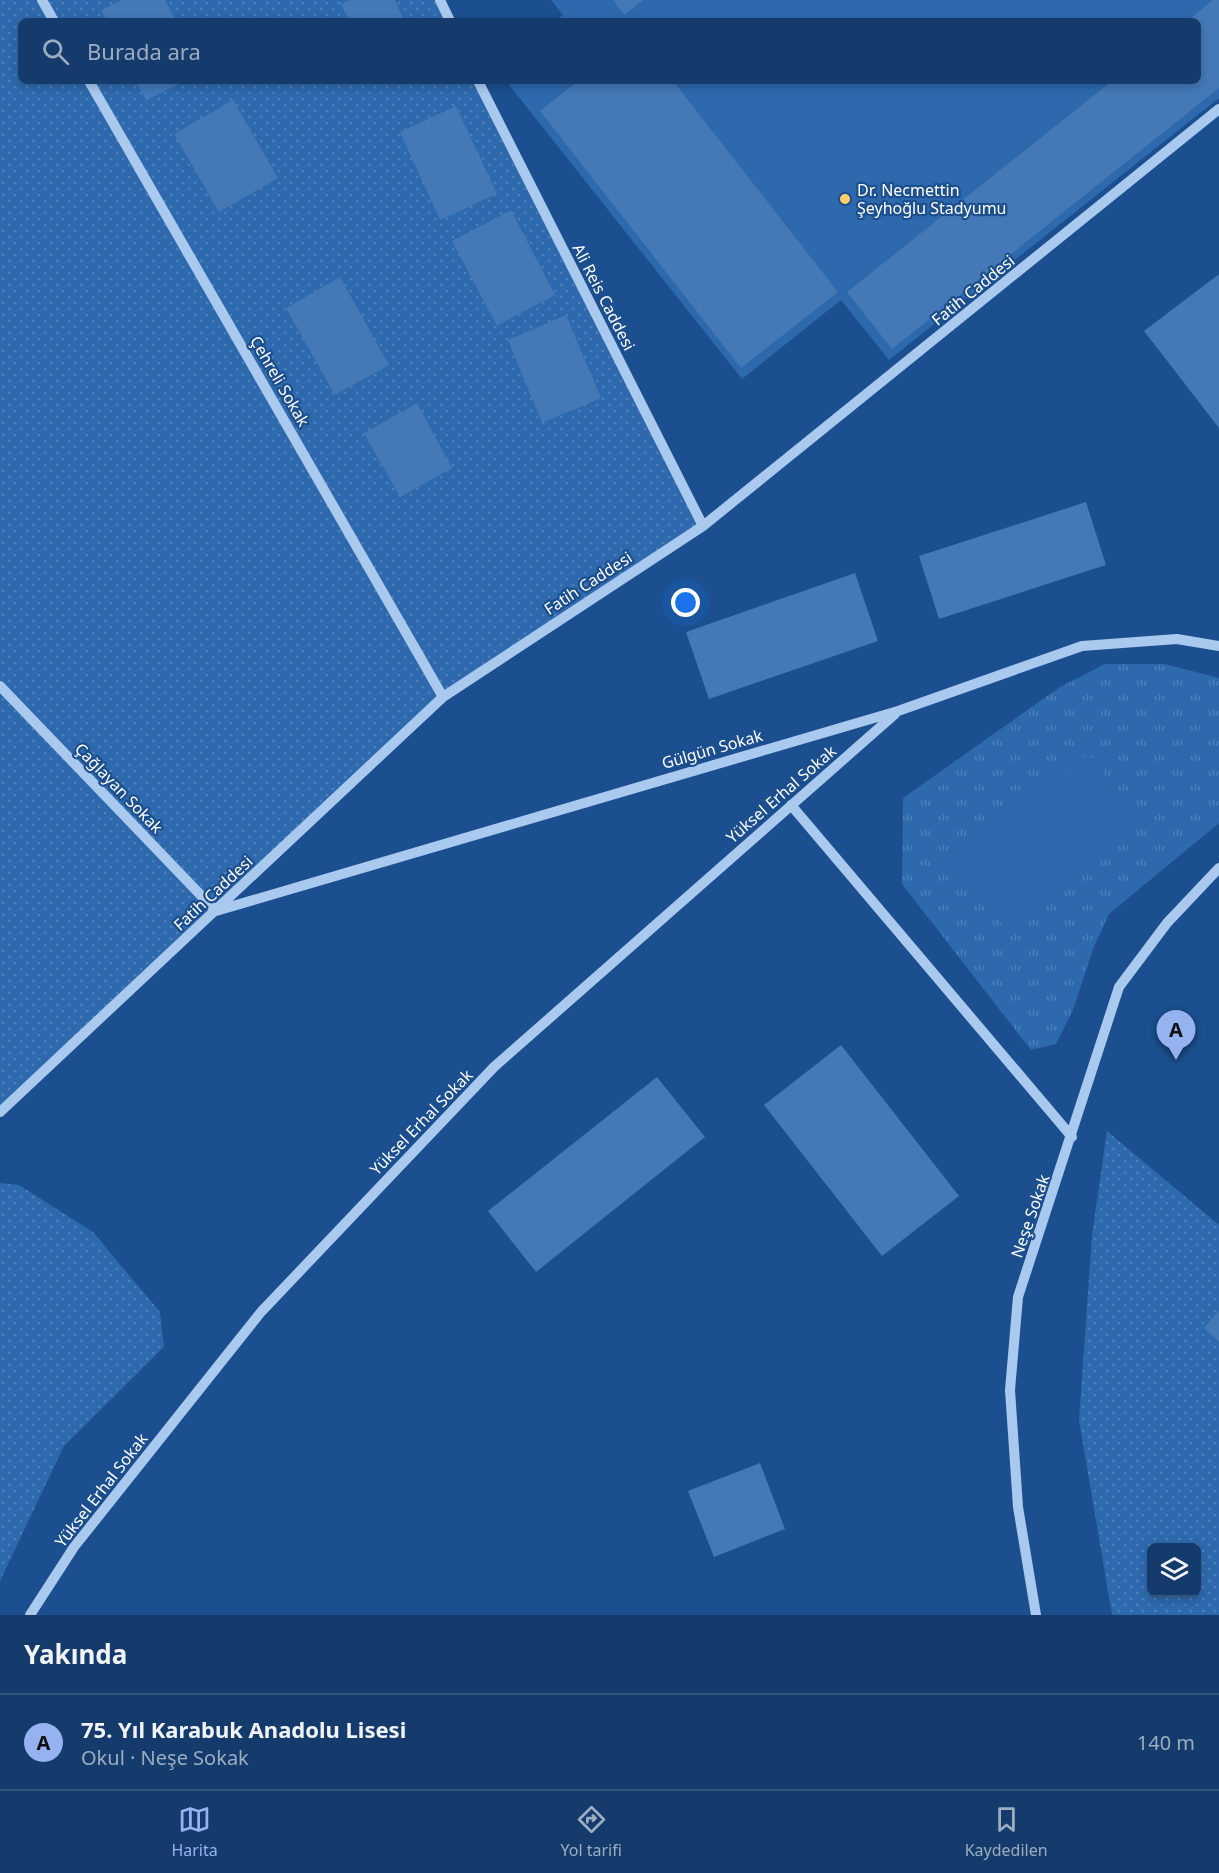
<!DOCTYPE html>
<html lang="tr">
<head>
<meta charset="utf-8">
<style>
  :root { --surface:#143b6b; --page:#1d4271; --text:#f1f3f6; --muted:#9dadc1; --line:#33557e; --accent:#95b2f1 }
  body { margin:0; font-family:"Noto Sans",sans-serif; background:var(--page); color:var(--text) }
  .controls { position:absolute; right:18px; bottom:18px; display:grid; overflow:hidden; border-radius:9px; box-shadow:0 3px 9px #0003 }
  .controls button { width:54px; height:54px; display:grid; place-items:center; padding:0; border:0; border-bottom:2px solid var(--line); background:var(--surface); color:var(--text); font:30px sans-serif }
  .you { position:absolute; left:686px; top:603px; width:21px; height:21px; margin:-15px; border:4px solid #fff; border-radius:50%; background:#1a73e8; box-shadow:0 0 0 9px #1a73e833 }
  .badge { display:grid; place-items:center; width:39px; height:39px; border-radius:50%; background:var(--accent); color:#111; font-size:20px; font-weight:700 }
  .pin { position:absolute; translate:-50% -50px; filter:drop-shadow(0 2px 3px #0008) }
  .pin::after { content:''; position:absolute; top:32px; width:21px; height:18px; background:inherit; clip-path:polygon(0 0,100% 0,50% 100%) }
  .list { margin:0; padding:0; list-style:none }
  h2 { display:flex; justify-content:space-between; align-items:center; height:78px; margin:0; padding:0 24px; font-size:26px }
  h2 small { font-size:20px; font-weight:400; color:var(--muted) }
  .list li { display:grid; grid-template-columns:39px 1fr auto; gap:18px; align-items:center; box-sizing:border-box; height:96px; padding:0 24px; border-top:2px solid var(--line) }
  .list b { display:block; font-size:22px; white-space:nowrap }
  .list p { margin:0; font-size:20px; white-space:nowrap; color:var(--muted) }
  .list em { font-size:20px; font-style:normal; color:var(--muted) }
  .icon { flex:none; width:33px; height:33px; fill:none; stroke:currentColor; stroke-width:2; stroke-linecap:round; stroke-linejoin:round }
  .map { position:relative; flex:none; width:1219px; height:1615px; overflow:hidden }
  .search { position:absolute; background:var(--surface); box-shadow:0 3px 9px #0003; left:18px; right:18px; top:18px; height:66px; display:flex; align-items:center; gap:15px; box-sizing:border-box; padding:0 21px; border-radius:9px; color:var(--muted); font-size:22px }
  .sheet { height:174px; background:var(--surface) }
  nav { display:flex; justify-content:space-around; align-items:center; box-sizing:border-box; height:84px; border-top:2px solid var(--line); background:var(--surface); font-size:16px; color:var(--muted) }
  nav a { display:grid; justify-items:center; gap:3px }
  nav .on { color:var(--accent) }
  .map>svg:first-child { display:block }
  .grass { fill:url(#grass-tufts) }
  .garden { fill:url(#garden-dots); fill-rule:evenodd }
  .pitch { fill:#2e69ad }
  .building { fill:#4478b7 }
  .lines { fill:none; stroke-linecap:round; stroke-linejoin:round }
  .minor { stroke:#a9c9ee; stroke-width:10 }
  .poi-dot { fill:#ffd166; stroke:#1b4f8f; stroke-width:2 }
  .labels { text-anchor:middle; stroke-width:4.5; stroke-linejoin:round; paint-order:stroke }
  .poi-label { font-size:16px; fill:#fff; stroke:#1b4f8f; text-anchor:start }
  .street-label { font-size:16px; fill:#fff; stroke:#1b4f8f }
</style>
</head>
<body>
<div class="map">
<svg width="1219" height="1615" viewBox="0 0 1219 1615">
  <defs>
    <pattern id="grass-tufts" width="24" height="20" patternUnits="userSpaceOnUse" patternTransform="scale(1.5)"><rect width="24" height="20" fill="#2e69ad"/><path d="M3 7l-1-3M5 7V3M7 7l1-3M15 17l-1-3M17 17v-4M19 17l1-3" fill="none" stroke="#4d80b9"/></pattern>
    <pattern id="garden-dots" width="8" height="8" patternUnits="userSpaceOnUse" patternTransform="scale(1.5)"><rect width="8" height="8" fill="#2e69ad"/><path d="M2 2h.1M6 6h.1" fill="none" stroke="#4d80b9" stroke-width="1.8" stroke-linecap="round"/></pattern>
  </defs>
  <rect width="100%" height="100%" fill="#1b4f8f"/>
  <path class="grass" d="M 1105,664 L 1165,664 L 1219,678 L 1219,823 L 1109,914 L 1093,949 L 1073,1010 L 1056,1044 L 1031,1050 L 902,884 L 903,798 L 1060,687 Z"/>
  <path class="garden" d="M 0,0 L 440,0 L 450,21 L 21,21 L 21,81 L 478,81 L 703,526 L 443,697 L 0,1112 Z
    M 1107,1131 L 1219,1225 L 1219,1615 L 1112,1615 L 1079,1420 L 1092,1235 ZM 1152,1548 L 1196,1548 L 1196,1592 L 1152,1592 Z
    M 0,1183 L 19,1185 L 93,1232 L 160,1312 L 164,1347 L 64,1446 L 0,1581 Z"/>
  <path class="pitch" d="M 551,0 L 1219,0 L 1219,98 L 889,360 L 841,300 L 742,379 L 506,81 L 1198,81 L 1198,21 L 555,21 L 563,15 Z
    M 1088,754 L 1142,821 L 1005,929 L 952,861 Z"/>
  <path class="building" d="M 122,0 L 165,0 L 176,21 L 107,21 L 101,10 Z
    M 351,0 L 395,0 L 404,21 L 349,21 L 341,4 Z
    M 613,0 L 643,0 L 624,15 Z
    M 1213,0 L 1219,0 L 1219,88 L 892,349 L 847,292 L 1112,81 L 1198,81 L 1198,21 L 1187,21 Z
    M 136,81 L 185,81 L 146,100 Z
    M 578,81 L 673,81 L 838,292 L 741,368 L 540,111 Z
    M 233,100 L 278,178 L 219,212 L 174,134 Z
    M 456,106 L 497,194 L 440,220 L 400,132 Z
    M 511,210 L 555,295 L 497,326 L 452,241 Z
    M 1219,274 L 1219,428 L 1144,331 Z
    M 340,277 L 389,365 L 335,395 L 286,308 Z
    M 566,315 L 601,398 L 542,423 L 508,340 Z
    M 417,403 L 452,468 L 400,497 L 364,433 Z
    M 1086,502 L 1106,565 L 939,619 L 919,556 Z
    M 855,573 L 878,641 L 709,699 L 686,632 Z
    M 841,1045 L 959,1196 L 882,1256 L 764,1105 Z
    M 657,1077 L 705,1137 L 536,1272 L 488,1211 Z
    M 1219,1310 L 1219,1342 L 1204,1328 Z
    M 760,1463 L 785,1529 L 714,1557 L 688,1491 Z"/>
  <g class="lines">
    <path class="minor" d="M 42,0 L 54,21
      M 440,0 L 450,21
      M 89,81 L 443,697
      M 478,81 L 703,526
      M 0,686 L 216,911 L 898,711 L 1082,646 L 1177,639 L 1219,646
      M 791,805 L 1072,1137
      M 0,1112 L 443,697 L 703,526 L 1219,109
      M 30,1615 L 74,1547 L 261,1312 L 494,1067 L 895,714
      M 1036,1615 L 1018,1507 L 1010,1390 L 1018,1297 L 1119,987 L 1167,923 L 1219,868"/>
  </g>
  <circle class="poi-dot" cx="845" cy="199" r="6"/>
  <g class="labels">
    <g class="poi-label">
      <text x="857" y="196">Dr. Necmettin<tspan x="857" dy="18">Şeyhoğlu Stadyumu</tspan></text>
    </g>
    <g class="street-label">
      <text transform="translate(973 290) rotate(-39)" y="6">Fatih Caddesi</text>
      <text transform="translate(604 297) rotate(63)" y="6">Ali Reis Caddesi</text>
      <text transform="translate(280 381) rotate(60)" y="6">Çehreli Sokak</text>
      <text transform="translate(588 583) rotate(-33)" y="6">Fatih Caddesi</text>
      <text transform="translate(712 749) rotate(-16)" y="6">Gülgün Sokak</text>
      <text transform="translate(119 788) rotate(46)" y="6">Çağlayan Sokak</text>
      <text transform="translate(781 794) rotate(-41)" y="6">Yüksel Erhal Sokak</text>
      <text transform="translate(213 893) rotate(-43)" y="6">Fatih Caddesi</text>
      <text transform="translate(421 1122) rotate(-46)" y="6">Yüksel Erhal Sokak</text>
      <text transform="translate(1030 1216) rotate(-71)" y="6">Neşe Sokak</text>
      <text transform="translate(101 1490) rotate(-52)" y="6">Yüksel Erhal Sokak</text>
    </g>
  </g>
</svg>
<div class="controls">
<button><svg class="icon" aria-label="layers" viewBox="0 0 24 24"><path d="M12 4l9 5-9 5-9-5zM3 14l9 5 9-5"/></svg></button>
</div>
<div class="you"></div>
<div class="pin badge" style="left:1176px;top:1060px">A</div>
<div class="search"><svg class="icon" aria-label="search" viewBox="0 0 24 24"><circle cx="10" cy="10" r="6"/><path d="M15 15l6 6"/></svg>Burada ara</div>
</div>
<section class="sheet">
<h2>Yakında<small></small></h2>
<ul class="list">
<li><span class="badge">A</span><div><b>75. Yıl Karabuk Anadolu Lisesi</b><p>Okul · Neşe Sokak</p></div><em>140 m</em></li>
</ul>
</section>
<nav>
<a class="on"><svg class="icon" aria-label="map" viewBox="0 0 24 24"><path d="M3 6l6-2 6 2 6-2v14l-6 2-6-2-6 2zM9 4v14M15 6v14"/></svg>Harita</a>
<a><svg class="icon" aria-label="directions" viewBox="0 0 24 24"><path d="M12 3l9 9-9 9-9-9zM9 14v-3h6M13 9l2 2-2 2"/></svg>Yol tarifi</a>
<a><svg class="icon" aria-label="saved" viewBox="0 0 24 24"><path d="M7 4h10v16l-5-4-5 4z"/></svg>Kaydedilen</a>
</nav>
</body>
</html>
